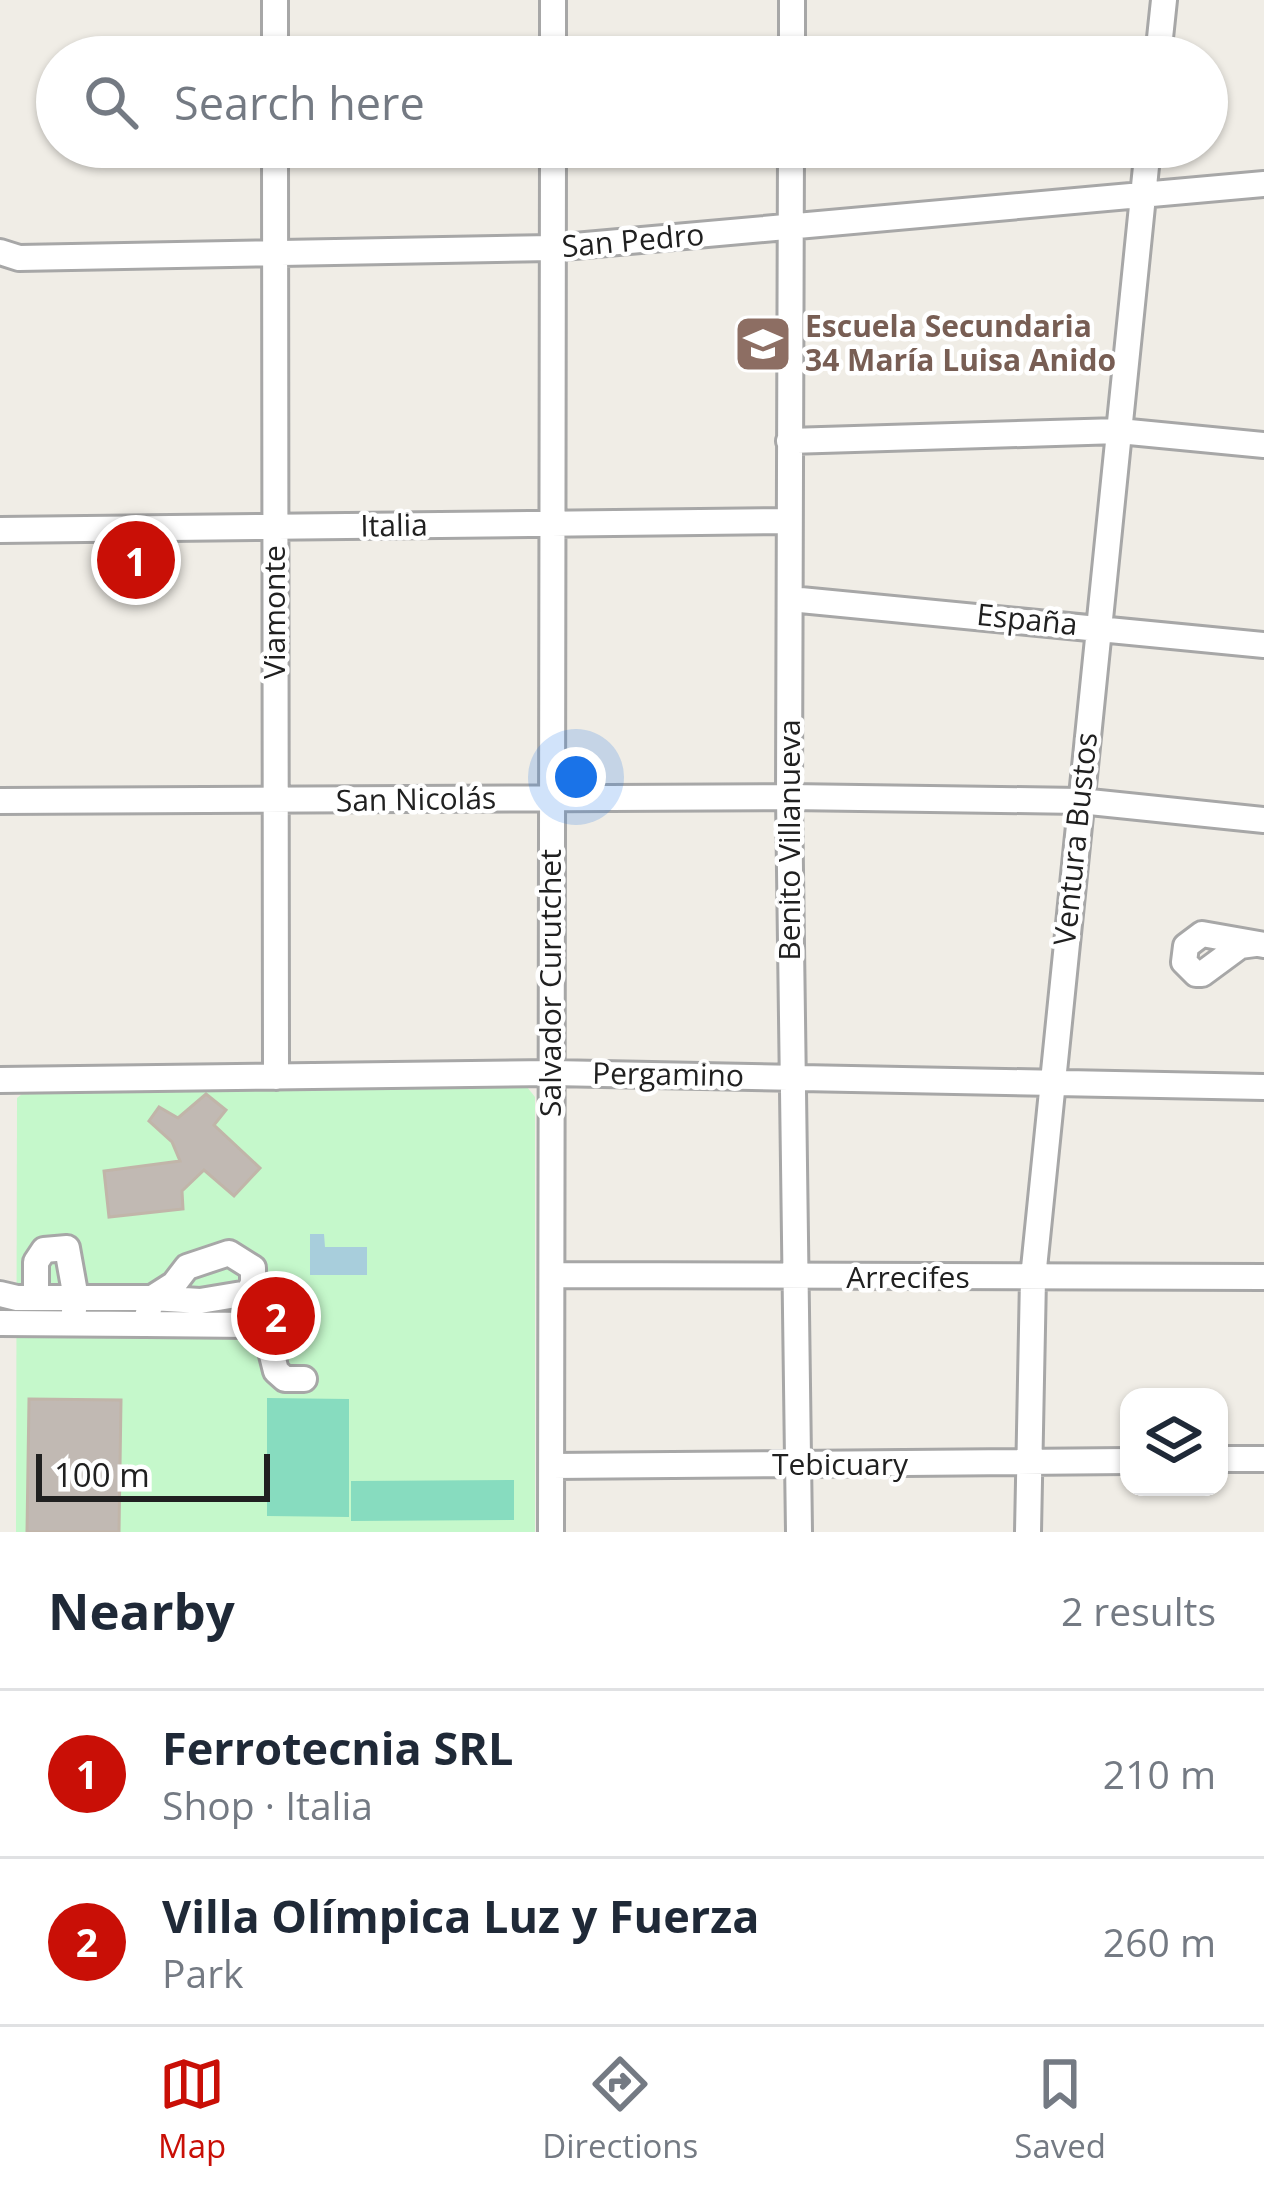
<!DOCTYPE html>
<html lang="en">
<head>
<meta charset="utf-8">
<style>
  :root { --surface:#fff; --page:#f6f6f7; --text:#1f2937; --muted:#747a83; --line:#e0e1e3; --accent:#c90f06 }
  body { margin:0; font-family:"Open Sans",sans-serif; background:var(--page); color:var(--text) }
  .controls { position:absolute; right:36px; bottom:36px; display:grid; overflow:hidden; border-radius:24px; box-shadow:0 3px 9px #0004 }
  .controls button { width:108px; height:108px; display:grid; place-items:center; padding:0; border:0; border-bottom:3px solid var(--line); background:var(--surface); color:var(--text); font:60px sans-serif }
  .scale { position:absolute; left:36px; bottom:30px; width:234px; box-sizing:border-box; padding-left:12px; border:6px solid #202020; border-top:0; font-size:33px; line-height:42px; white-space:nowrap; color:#202020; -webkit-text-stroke:9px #fff; paint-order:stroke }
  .you { position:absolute; left:576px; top:777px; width:42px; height:42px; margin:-30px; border:9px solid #fff; border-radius:50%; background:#1a73e8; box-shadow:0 0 0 18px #1a73e833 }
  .badge { display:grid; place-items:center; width:78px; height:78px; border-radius:50%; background:var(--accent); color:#fff; font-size:39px; font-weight:700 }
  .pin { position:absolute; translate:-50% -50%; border:6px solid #fff; box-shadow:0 3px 12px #0006 }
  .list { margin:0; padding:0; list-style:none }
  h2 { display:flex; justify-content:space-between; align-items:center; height:156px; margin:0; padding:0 48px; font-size:51px }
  h2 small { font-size:39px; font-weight:400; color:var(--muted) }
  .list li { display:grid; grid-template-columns:78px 1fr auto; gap:36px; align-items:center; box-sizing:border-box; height:168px; padding:0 48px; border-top:3px solid var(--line) }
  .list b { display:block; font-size:45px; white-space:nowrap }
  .list p { margin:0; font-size:39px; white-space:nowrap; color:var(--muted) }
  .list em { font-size:39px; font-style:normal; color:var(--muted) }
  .icon { flex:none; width:66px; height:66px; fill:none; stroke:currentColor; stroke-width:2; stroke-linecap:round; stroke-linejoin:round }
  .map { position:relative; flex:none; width:1264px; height:1532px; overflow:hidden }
  .search { position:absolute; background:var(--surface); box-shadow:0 3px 9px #0004; left:36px; right:36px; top:36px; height:132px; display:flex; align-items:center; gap:30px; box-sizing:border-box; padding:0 42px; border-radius:66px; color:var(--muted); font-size:45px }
  .sheet { height:492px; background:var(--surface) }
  nav { display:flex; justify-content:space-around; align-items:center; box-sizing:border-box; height:168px; border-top:3px solid var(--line); background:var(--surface); font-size:33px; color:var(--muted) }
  nav a { display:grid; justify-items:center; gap:6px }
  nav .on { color:var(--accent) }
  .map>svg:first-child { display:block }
  .park { fill:#c5f8cb }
  .pitch { fill:#87dcbf }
  .water { fill:#a8cedc }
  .building { fill:#c1b9b3; stroke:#c1b5a9; stroke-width:3 }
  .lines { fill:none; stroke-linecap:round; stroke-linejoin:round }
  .minor-casing { stroke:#a7a7a7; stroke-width:30 }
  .minor { stroke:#fff; stroke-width:24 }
  .labels { text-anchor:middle; stroke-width:9; stroke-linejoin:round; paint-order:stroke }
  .street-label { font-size:30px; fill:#202020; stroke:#fff }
  .education-label { font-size:30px; font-weight:bold; fill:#785e54; stroke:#fff; text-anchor:start }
</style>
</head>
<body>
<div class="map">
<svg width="1264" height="1532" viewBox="0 0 1264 1532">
  <rect width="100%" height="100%" fill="#f0ede6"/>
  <path class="park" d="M 527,1087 L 535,1097 L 535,1532 L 16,1532 L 17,1098 L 22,1094 Z"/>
  <path class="pitch" d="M 267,1398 L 349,1399 L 349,1517 L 267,1516 Z
    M 514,1480 L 514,1520 L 351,1521 L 351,1481 Z"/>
  <path class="water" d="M 310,1234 L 324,1234 L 325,1247 L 367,1247 L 367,1275 L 310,1275 Z"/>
  <path class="building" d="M 206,1094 L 226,1110 L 214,1125 L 260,1168 L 234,1196 L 204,1170 L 182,1191 L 183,1209 L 109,1217 L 104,1171 L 180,1161 L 172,1142 L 149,1121 L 159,1107 L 178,1118 Z
    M 29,1399 L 121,1400 L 119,1532 L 27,1532 Z"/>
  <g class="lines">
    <defs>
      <path id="minor" d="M 275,57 L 275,0
        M 553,57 L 553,0
        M 792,57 L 792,0
        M 1158,57 L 1164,0
        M 275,147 L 276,1077
        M 791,147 L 789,797 L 799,1532
        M 0,252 L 19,258 L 552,248 L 1264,184
        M 789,441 L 1119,431 L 1264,445
        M 0,530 L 789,521
        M 790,599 L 1264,645
        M 0,801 L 789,797 L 1080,801 L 1264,820
        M 1255,944 L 1240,946 L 1202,974 L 1196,974 L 1184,962 L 1186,946 L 1202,934 L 1264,945
        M 0,1080 L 552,1073 L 1264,1087
        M 552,1275 L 1264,1277
        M 0,1294 L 17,1298 L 152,1298 L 174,1284 L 187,1267 L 229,1253 L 253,1268 L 253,1283 L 248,1293 L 200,1301 L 152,1298 L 145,1324 L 0,1323
        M 36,1298 L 36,1262 L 44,1250 L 67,1248 L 74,1287 L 74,1310
        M 145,1324 L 252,1325 L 267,1335 L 276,1371 L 285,1379 L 304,1379
        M 1219,1459 L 1264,1459
        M 552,1466 L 1129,1461
        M 551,1532 L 553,147
        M 1028,1532 L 1033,1278 L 1148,147"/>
    </defs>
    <use href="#minor" class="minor-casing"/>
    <use href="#minor" class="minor"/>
  </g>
  <defs>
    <symbol id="school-square" viewBox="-11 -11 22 22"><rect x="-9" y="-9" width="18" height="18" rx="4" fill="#8d6e63" stroke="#fff"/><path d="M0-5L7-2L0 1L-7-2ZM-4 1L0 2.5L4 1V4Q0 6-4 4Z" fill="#fff"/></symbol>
  </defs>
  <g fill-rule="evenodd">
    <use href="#school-square" x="730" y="311" width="66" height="66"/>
  </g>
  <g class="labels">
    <g class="street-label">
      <text transform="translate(633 241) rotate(-5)" y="10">San Pedro</text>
      <text transform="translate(394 526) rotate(-1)" y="10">Italia</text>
      <text transform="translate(275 612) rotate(-90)" y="10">Viamonte</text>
      <text transform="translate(1027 620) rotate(6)" y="10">España</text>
      <text transform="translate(416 800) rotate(-1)" y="10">San Nicolás</text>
      <text transform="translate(1076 839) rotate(-84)" y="10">Ventura Bustos</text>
      <text transform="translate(790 840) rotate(-90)" y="10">Benito Villanueva</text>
      <text transform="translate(551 983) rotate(-90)" y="10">Salvador Curutchet</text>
      <text transform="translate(668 1075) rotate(1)" y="10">Pergamino</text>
      <text x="908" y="1288">Arrecifes</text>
      <text x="840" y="1475">Tebicuary</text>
    </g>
    <g class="education-label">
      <text x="805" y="337">Escuela Secundaria<tspan x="805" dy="34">34 María Luisa Anido</tspan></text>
    </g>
  </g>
</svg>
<div class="controls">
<button><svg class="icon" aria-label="layers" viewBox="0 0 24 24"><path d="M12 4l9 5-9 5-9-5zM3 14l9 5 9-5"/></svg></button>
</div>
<div class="scale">100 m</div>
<div class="you"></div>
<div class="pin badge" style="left:136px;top:560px">1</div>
<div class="pin badge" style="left:276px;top:1316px">2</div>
<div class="search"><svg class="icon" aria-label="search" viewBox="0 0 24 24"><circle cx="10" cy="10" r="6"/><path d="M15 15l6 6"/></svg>Search here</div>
</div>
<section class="sheet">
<h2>Nearby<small>2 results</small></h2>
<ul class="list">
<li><span class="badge">1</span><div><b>Ferrotecnia SRL</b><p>Shop · Italia</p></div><em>210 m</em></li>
<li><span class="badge">2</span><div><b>Villa Olímpica Luz y Fuerza</b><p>Park</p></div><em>260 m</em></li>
</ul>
</section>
<nav>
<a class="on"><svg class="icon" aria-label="map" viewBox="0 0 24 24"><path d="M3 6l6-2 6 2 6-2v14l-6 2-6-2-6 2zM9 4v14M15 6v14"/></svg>Map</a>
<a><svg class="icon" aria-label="directions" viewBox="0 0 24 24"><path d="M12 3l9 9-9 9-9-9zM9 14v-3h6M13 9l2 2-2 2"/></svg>Directions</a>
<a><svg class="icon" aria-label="saved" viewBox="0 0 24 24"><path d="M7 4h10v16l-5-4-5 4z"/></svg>Saved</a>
</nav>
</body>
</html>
